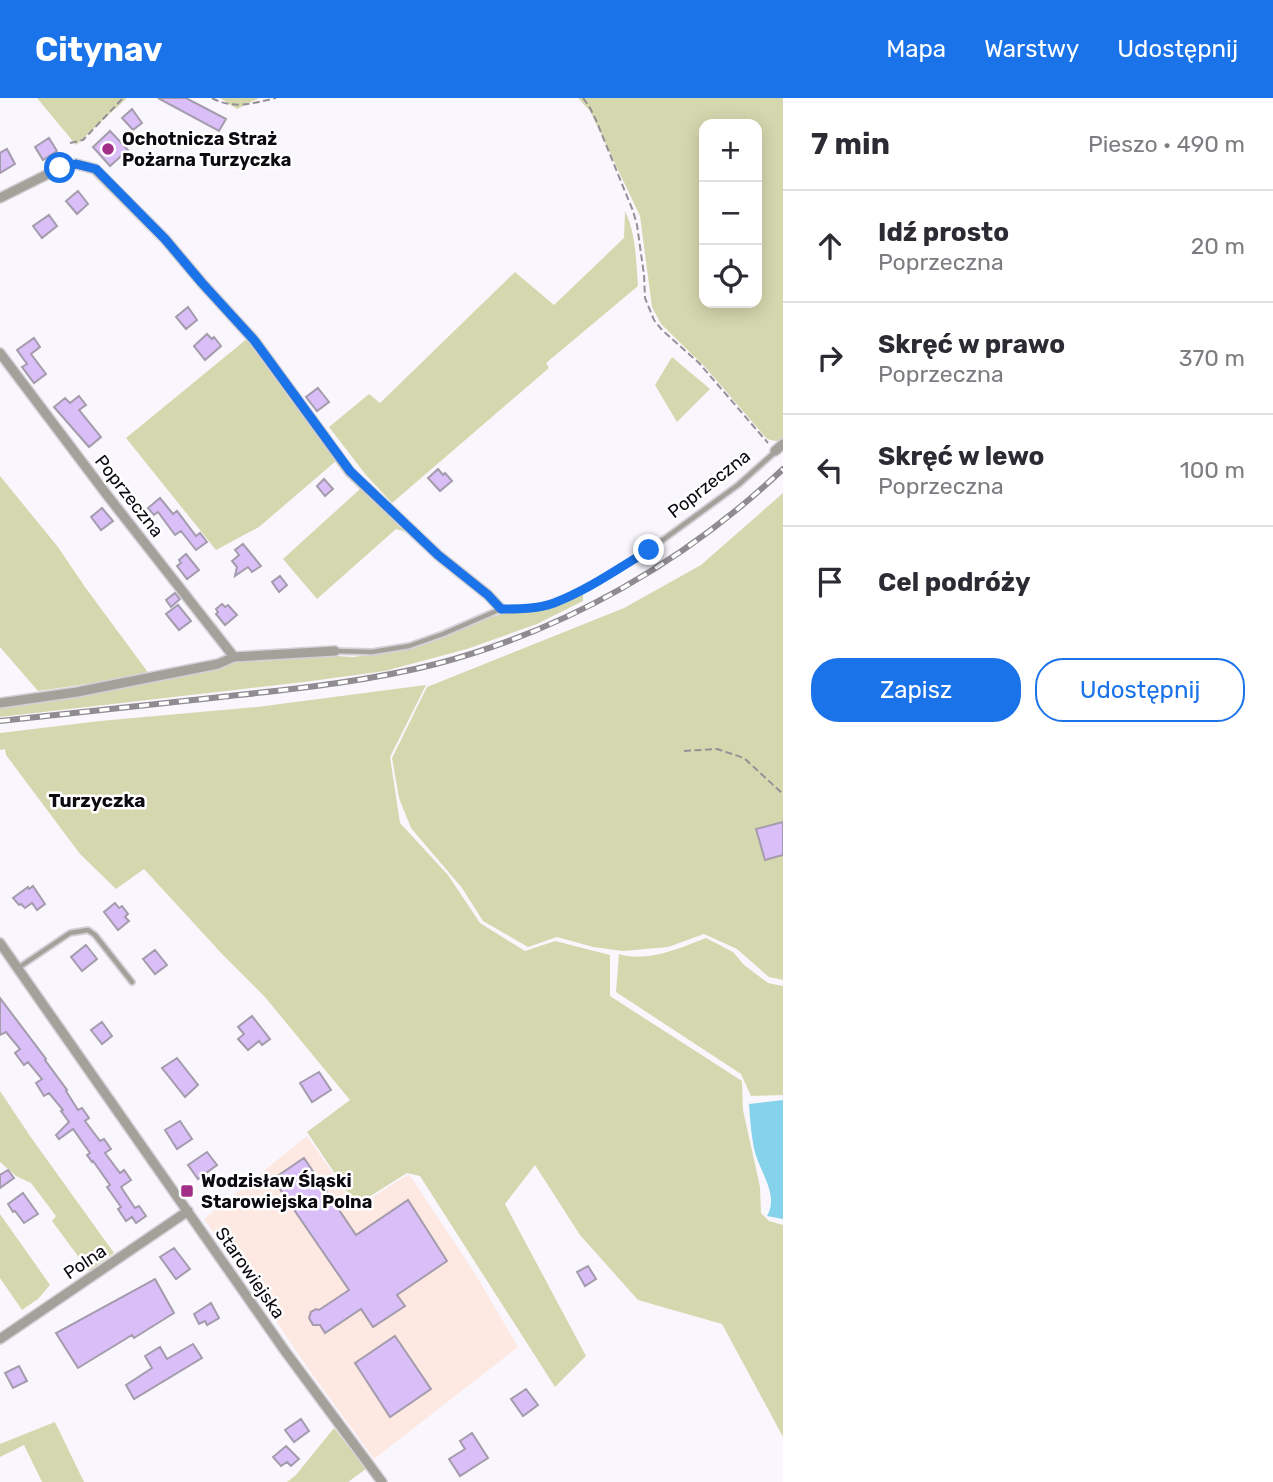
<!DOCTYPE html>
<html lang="pl">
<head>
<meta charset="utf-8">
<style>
  :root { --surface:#fff; --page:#f2f2f3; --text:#2b2b33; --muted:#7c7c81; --line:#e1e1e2; --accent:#1a73e8 }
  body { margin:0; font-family:Rubik,sans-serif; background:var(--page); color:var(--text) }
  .controls { position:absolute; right:21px; top:21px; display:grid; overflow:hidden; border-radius:14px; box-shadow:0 4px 18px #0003 }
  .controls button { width:63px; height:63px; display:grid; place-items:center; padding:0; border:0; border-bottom:2px solid var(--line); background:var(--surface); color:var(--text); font:35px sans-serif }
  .stop { position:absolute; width:21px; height:21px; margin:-16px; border:5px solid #1a73e8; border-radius:50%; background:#fff }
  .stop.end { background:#1a73e8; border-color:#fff; box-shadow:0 2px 7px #0008 }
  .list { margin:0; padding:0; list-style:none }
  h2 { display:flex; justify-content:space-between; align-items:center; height:91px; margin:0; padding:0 28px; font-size:30px }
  h2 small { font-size:23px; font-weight:400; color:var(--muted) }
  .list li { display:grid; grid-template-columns:46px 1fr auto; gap:21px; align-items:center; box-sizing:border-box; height:112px; padding:0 28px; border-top:2px solid var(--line) }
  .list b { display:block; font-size:26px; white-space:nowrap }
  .list p { margin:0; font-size:23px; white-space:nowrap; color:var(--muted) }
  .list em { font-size:23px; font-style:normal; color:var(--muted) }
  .actions { display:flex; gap:14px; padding:21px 28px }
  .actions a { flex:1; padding:16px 0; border:2px solid var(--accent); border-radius:28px; text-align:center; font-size:24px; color:var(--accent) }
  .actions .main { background:var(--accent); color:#fff }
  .icon { flex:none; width:38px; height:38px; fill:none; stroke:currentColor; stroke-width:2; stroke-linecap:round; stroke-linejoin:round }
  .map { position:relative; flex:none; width:783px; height:1384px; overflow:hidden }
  header { display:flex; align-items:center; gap:42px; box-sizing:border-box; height:98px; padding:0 35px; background:var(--accent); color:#fff }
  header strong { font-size:33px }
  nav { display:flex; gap:38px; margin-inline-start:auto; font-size:24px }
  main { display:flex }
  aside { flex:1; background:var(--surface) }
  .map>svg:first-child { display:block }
  .industrial { fill:#fde8e2 }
  .green { fill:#d5d8ae; fill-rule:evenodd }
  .water { fill:#85d3ea }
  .building { fill:#d9bef7; stroke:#a49cac; stroke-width:2 }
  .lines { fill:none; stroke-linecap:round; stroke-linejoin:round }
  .service-casing { stroke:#d3d0d7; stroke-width:8 }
  .minor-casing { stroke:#d3d0d7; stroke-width:12 }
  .path { stroke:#939097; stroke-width:2; stroke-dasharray:7 3.5; stroke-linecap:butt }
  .service { stroke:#a4a19a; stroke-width:4.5 }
  .minor { stroke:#a4a19a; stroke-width:9 }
  .rail-casing { stroke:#8e8b91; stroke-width:6 }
  .rail { stroke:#fff; stroke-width:3.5; stroke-dasharray:10; stroke-linecap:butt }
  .route { stroke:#1a73e8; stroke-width:9 }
  .poi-dot { fill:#a22e88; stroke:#fff; stroke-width:2.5 }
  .labels { text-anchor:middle; stroke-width:5; stroke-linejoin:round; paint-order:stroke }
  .poi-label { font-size:18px; font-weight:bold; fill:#0d0a10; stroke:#fff; text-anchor:start }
  .street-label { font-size:18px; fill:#0d0a10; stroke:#fff }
  .neighbourhood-label { font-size:19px; font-weight:bold; fill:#0d0a10; stroke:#fff }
</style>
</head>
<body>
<header>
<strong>Citynav</strong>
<nav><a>Mapa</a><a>Warstwy</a><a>Udostępnij</a></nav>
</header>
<main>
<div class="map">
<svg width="783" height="1384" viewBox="0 0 783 1384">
  <rect width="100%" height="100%" fill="#f9f6fd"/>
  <path class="industrial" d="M 307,1038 L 356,1109 L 409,1076 L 474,1174 L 518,1249 L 374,1361 L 310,1273 L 238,1168 L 204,1121 Z"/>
  <path class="green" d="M 37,0 L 127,0 L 76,47 Z
    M 220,0 L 259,0 L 237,11 Z
    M 578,0 L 783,0 L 783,341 L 780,344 L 767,341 L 705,269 L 661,226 L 652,209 L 640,118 L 590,13 ZM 704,26 L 757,26 L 757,205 L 704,205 Z
    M 625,113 C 636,136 636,162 638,188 L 546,265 L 549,270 L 392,405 L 366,377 L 329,329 L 369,296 L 380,305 L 515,174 L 554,207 L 624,140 Z
    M 248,240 L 336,363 L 259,429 L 216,452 L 126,340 Z
    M 672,259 L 710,291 L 677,324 L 655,287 Z
    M 0,378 L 58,449 L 85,489 L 150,577 L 38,593 L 0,549 Z
    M 360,391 L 409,435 L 396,431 L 317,501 L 283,461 Z
    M 783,395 L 783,882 L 769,879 L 737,851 L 704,836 L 668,849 L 623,853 L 593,849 L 557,839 L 528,849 L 483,823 L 462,790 L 411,730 L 399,700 L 392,660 L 427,589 L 624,510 L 701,467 Z
    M 583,495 L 583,503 L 537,526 L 467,551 L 385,573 L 304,584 L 0,619 L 0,610 L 132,587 L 212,572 L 234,564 L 319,557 L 353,559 L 400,553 L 429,545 L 483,522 L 505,515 L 524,515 L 550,510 Z
    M 426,587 L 390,659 L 400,725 L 448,777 L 480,825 L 525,853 L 555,843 L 610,857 L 610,898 L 742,983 L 743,1012 L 760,1089 L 761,1115 L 769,1123 L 783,1127 L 783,1339 L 722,1226 L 638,1202 L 580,1137 L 535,1067 L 505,1106 L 586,1258 L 555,1289 L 420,1078 L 407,1075 L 356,1107 L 307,1034 L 350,1002 L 264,898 L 223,857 L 144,771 L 116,791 L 80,756 L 6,657 L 5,651 L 0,652 L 0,635 L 100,623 L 257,609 Z
    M 706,840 L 733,854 L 744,867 L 768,885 L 783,888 L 783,997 L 751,998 L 741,976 L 616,894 L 619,856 C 647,865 680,850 706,840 Z
    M 0,993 L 30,1038 L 114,1155 L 89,1173 L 52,1123 L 56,1118 L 31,1085 L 16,1078 L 0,1064 Z
    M 0,1116 L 50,1187 L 38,1201 L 22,1212 L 0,1180 Z
    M 55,1324 L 84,1384 L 42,1384 L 24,1347 L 0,1359 L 0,1346 Z
    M 334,1330 L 366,1371 L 348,1384 L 287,1384 L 296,1377 Z"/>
  <path class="water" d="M 783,1002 L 783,1121 L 767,1118 C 780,1096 758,1072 754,1050 C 751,1036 750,1020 749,1006 Z"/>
  <path class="building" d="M 158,0 L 186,0 L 226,21 L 219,33 Z
    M 132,11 L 142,25 L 133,32 L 122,20 Z
    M 110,33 L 128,52 L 110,68 L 93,49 Z
    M 49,40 L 57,53 L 43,62 L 35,49 Z
    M 7,51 L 15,66 L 0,75 L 0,55 Z
    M 78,93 L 88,106 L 77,116 L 66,103 Z
    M 49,117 L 57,128 L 42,140 L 33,128 Z
    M 188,209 L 197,222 L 186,231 L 176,219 Z
    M 207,236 L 212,241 L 214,239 L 221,248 L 205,262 L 194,248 Z
    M 34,240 L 40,249 L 31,256 L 46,276 L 34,285 L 22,269 L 27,266 L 17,252 Z
    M 318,290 L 329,304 L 317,313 L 306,299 Z
    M 79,298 L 86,307 L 79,312 L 101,339 L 89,349 L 54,309 L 65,300 L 70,305 Z
    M 438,371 L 443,377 L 445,375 L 452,383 L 440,393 L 428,380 Z
    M 324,381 L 333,391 L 325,398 L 317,388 Z
    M 160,400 L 173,416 L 177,413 L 196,438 L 200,435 L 207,444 L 196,452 L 181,433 L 175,437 L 158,414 L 154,417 L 148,410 Z
    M 102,410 L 113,423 L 101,432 L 91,419 Z
    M 243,446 L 261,468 L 252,474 L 248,469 L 235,478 L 237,469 L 232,463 L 239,457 L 235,452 Z
    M 186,456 L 199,472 L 187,481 L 177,468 L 181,465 L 179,462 Z
    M 280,478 L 287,487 L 279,494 L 272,484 Z
    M 175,495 L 180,501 L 171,509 L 166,502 Z
    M 222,506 L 225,509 L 228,507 L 237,517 L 225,527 L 216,516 L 218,514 L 216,511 Z
    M 178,507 L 191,523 L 179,532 L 166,516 Z
    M 783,724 L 783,757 L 765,762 L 756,731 Z
    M 33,788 L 45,806 L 37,812 L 32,805 L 25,810 L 21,806 L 19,807 L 13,800 L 28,789 L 29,791 Z
    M 115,805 L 119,810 L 122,808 L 128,816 L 125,819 L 129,823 L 118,832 L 104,814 Z
    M 86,847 L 97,861 L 82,873 L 71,859 Z
    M 155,852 L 167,867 L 155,876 L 143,861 Z
    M 0,900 L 46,961 L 45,962 L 67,992 L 66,993 L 78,1012 L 82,1010 L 89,1020 L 85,1023 L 100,1043 L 104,1041 L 111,1051 L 105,1055 L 120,1075 L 124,1072 L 131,1082 L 121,1089 L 135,1110 L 139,1108 L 146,1118 L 136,1125 L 132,1119 L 126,1123 L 118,1111 L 121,1109 L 107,1089 L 110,1087 L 93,1063 L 92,1064 L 87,1057 L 90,1055 L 73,1031 L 59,1041 L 56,1037 L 69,1024 L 61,1013 L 63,1012 L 49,995 L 44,998 L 36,985 L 42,981 L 28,964 L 24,967 L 15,955 L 20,951 L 6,934 L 0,937 Z
    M 252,918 L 270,941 L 262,947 L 259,943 L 248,952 L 238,941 L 244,936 L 238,929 Z
    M 102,924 L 112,938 L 102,946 L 91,932 Z
    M 177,960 L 198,987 L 185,999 L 162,970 Z
    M 319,974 L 331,992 L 312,1004 L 300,985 Z
    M 180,1023 L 192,1041 L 177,1051 L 165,1032 Z
    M 207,1054 L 217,1067 L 198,1081 L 188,1067 Z
    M 304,1060 L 356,1137 L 408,1102 L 447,1163 L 397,1197 L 405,1208 L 373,1229 L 361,1211 L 325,1235 L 320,1227 L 313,1227 L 309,1220 L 311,1214 L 316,1211 L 319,1212 L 349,1192 L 273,1081 Z
    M 8,1072 L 14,1080 L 0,1090 L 0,1077 Z
    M 23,1095 L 38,1116 L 24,1125 L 15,1113 L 13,1114 L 8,1106 Z
    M 174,1150 L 190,1171 L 176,1181 L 160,1159 Z
    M 588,1168 L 596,1181 L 585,1188 L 577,1174 Z
    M 155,1181 L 174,1215 L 134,1240 L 132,1237 L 78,1270 L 56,1235 Z
    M 211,1205 L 219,1220 L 207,1227 L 205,1223 L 199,1226 L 194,1216 Z
    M 395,1238 L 431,1291 L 390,1319 L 355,1265 Z
    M 193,1246 L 202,1260 L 134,1301 L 126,1287 L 152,1270 L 145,1258 L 160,1249 L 167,1261 Z
    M 19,1268 L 27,1283 L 13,1290 L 5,1275 Z
    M 526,1291 L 538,1307 L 523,1318 L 511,1301 Z
    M 301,1321 L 309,1333 L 294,1344 L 285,1332 Z
    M 472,1335 L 488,1360 L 460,1378 L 449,1361 L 465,1351 L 460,1343 Z
    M 286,1348 L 299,1361 L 291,1368 L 287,1364 L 281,1368 L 273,1359 Z"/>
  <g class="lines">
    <defs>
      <path id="service" d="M 335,553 L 372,554 L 409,548 L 443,536 L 501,511 L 528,511 L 553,506 L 587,490 L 649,452 L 738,387 L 775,354
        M 18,870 L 70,835 L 88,832 L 95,837 L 132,884"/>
      <path id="minor" d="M 0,100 L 60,70 L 76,66 L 95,71 L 165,141 L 202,185 L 254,242 L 350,374 L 438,457 L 488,497 L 501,511
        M 0,255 L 107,397 L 234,559
        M 775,353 L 783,346
        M 0,605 L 77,594 L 218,566 L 234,559 L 335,553
        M 0,845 L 285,1253 L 382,1384
        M 0,1241 L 188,1113"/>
    </defs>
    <use href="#service" class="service-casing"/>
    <use href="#minor" class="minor-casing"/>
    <path class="path" d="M 212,0 C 234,12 254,5 276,0
      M 583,0 L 589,8 L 596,22 L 633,113 L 637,127 L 644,177 L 645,200 L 654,222 L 662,232 L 699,265 L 768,345
      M 70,45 L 83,42 L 123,0
      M 684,653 L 717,651 L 744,660 L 783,696"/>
    <use href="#service" class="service"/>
    <use href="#minor" class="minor"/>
    <defs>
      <path id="rail" d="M 0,623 C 74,615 147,607 221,599 C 293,591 365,584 436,566 C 566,532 686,463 783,371"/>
    </defs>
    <use href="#rail" class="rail-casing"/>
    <use href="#rail" class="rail"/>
  </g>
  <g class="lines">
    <path class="route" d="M 60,70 L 76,66 L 96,71 L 165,141 L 202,185 L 254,242 L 350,373 L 438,457 L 488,497 L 501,511 C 519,511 537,511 554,505 C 588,492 619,470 649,452"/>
  </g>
  <g class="poi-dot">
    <circle cx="108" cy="51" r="7"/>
    <rect x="180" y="1086" width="14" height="14" rx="3.5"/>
  </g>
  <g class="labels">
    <g class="poi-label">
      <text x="122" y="47">Ochotnicza Straż<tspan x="122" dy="21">Pożarna Turzyczka</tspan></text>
      <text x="201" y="1089">Wodzisław Śląski<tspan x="201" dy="21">Starowiejska Polna</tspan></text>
    </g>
    <g class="street-label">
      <text transform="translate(709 386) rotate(-38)" y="6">Poprzeczna</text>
      <text transform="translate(129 398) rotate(52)" y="6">Poprzeczna</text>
      <text transform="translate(85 1164) rotate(-34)" y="6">Polna</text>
      <text transform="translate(250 1175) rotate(55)" y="6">Starowiejska</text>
    </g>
    <g class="neighbourhood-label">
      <text x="97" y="709">Turzyczka</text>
    </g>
  </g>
</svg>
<div class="controls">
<button>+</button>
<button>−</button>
<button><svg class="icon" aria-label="locate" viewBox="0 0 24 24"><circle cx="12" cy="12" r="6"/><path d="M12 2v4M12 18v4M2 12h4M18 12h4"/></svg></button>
</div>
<div class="stop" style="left:60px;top:70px"></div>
<div class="stop end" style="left:649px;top:452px"></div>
</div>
<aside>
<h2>7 min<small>Pieszo · 490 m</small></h2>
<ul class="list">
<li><svg class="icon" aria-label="ahead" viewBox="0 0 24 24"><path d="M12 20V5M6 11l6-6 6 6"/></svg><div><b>Idź prosto</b><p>Poprzeczna</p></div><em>20 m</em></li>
<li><svg class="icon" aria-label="right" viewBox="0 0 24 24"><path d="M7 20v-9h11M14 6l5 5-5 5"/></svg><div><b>Skręć w prawo</b><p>Poprzeczna</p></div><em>370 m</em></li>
<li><svg class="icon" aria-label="left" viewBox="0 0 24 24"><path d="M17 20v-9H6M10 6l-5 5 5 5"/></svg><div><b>Skręć w lewo</b><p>Poprzeczna</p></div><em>100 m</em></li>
<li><svg class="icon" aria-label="arrive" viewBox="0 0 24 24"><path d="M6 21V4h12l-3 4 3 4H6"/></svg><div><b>Cel podróży</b></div></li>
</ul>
<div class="actions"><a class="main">Zapisz</a><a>Udostępnij</a></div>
</aside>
</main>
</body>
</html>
